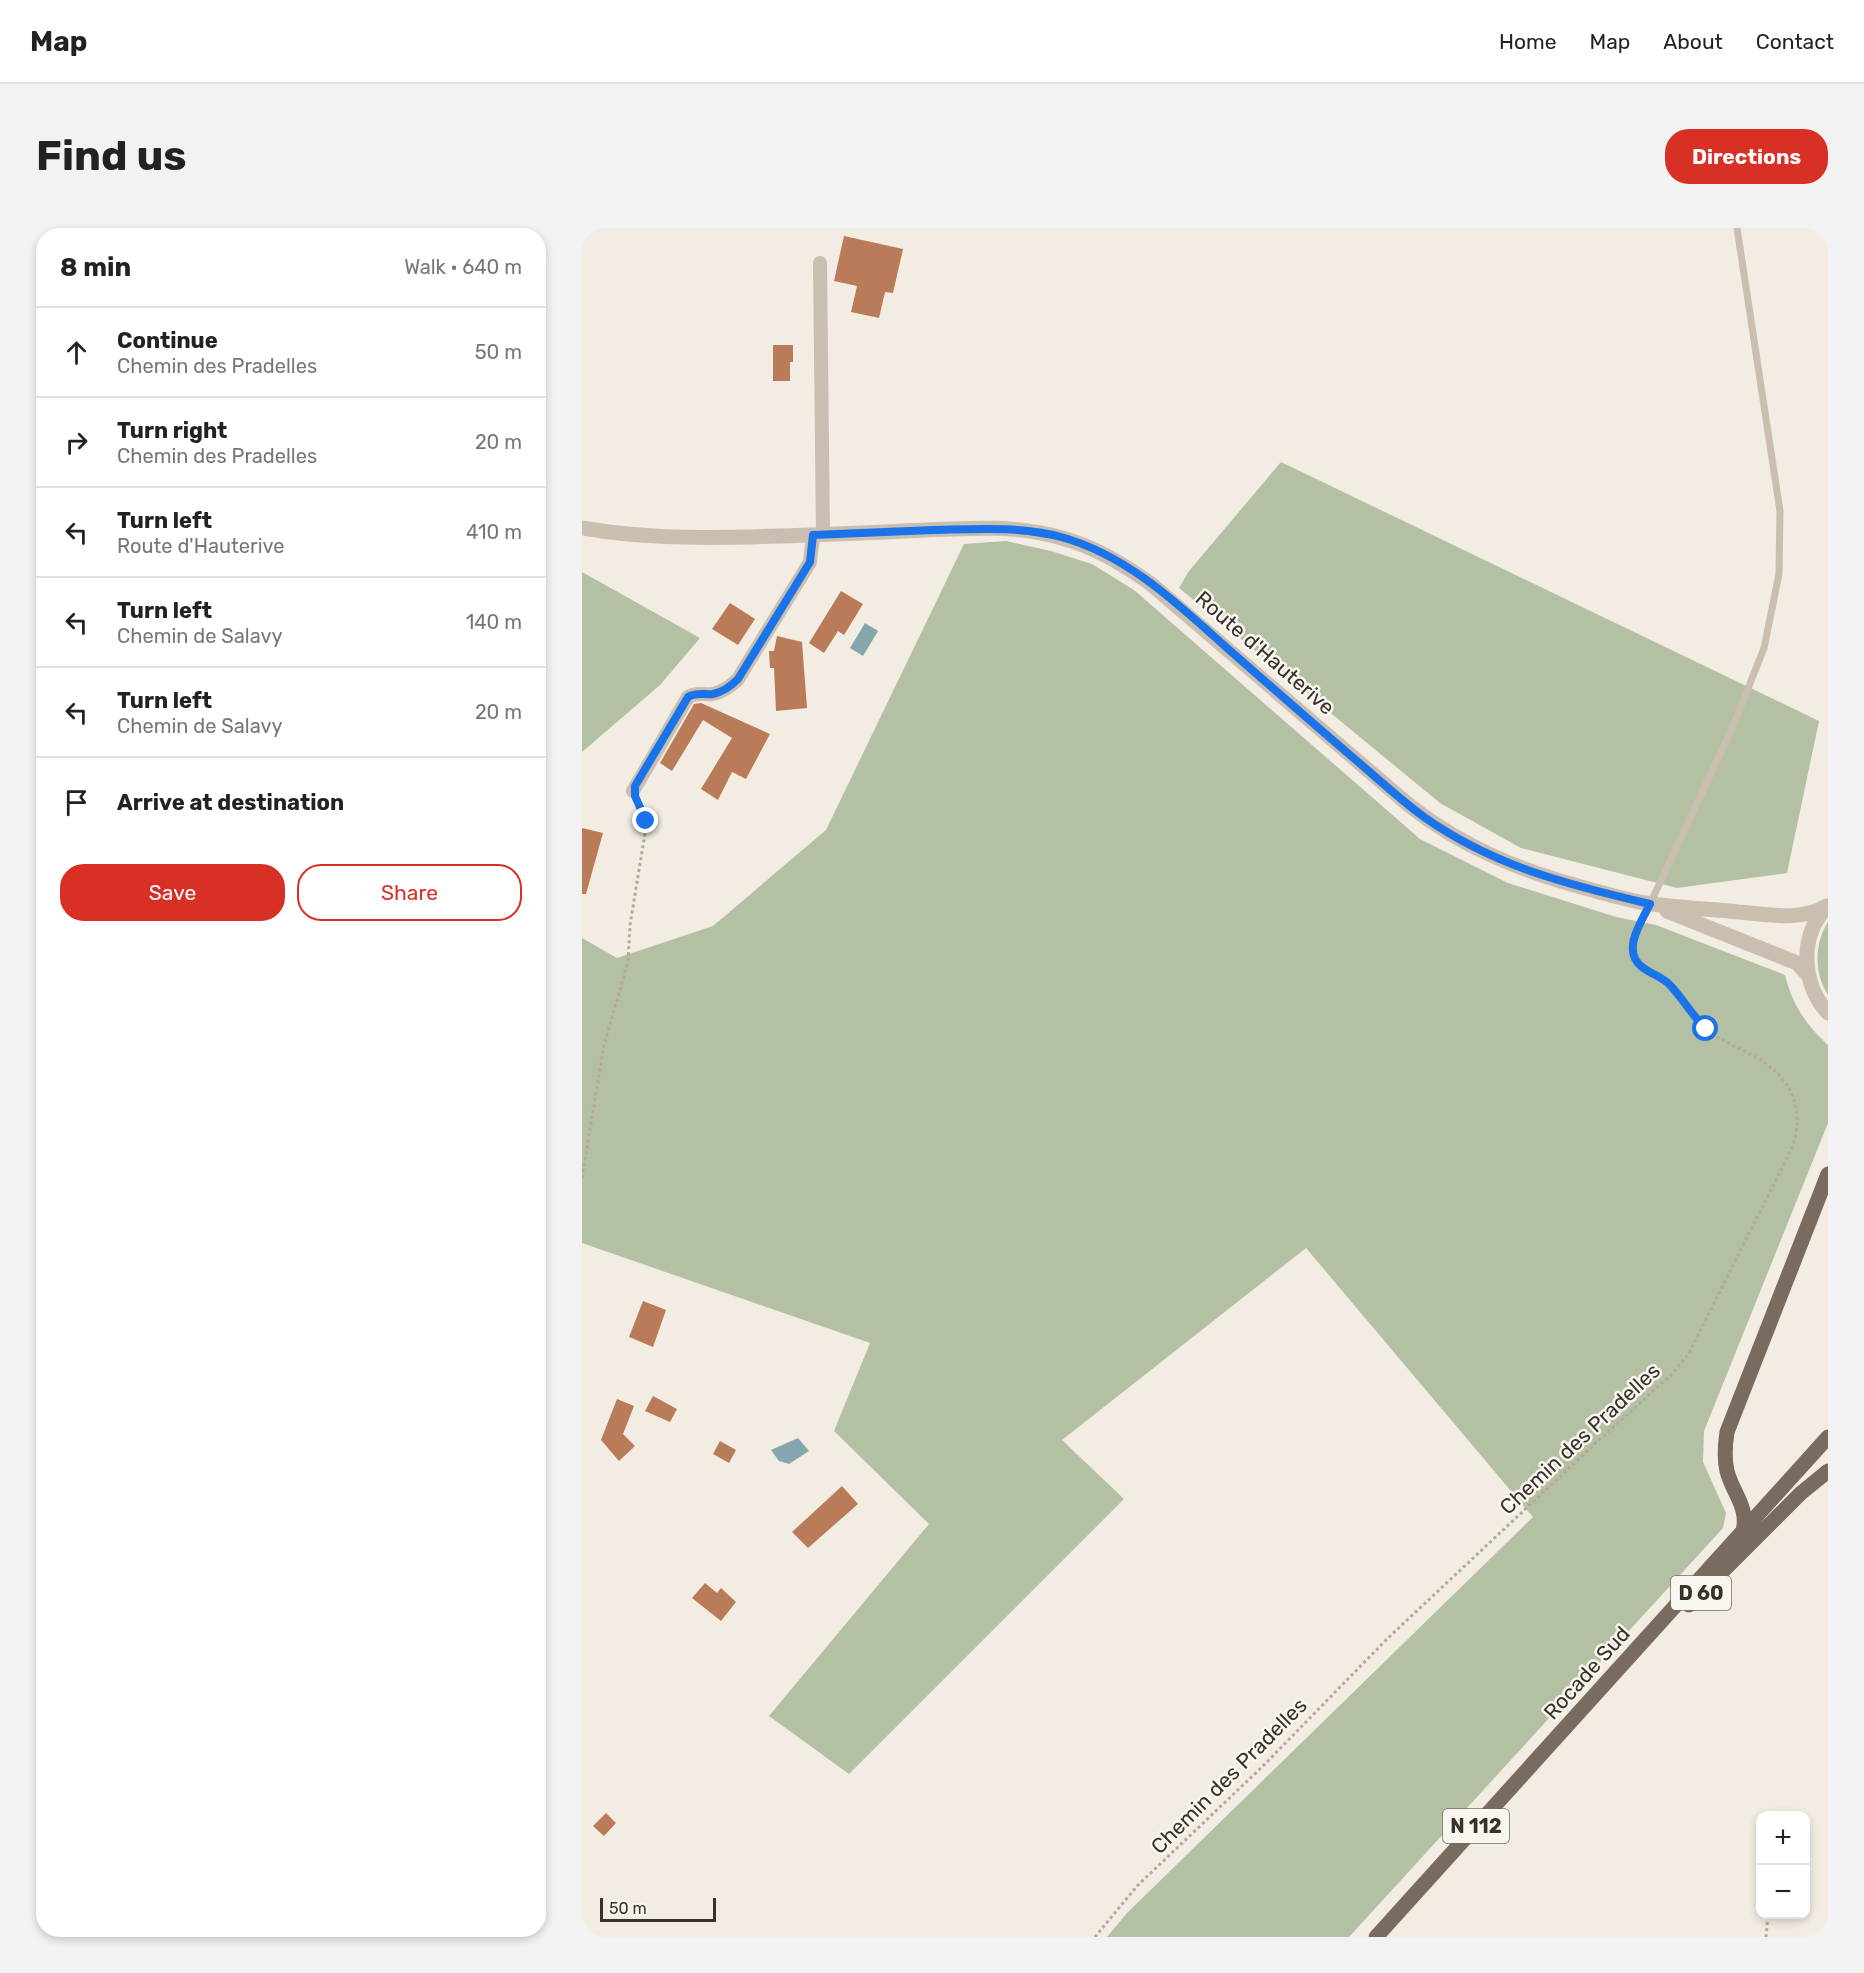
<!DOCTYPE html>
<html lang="en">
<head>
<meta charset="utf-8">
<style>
  :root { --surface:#fff; --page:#f2f2f2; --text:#222; --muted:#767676; --line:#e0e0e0; --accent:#d93025 }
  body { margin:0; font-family:Rubik,sans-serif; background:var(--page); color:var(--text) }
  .controls { position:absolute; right:18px; bottom:18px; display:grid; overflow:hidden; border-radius:12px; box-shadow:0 3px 9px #0003 }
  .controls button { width:54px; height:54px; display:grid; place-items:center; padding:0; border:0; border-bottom:2px solid var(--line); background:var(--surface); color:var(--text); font:30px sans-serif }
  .scale { position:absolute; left:18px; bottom:15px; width:116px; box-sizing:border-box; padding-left:6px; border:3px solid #39322c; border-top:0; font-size:16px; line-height:21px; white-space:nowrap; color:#39322c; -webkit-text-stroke:4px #f9f6ef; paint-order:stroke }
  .stop { position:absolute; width:18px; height:18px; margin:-14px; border:4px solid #1a73e8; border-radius:50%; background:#fff }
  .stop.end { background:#1a73e8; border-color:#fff; box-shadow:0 2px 6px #0008 }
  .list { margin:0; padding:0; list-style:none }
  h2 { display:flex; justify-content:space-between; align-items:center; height:78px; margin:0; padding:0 24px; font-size:26px }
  h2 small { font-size:20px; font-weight:400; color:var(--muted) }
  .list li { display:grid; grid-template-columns:39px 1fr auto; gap:18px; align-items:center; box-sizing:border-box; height:90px; padding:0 24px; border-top:2px solid var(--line) }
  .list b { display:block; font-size:22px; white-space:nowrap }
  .list p { margin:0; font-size:20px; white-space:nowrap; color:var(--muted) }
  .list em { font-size:20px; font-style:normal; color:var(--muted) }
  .actions { display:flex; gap:12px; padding:18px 24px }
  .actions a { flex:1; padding:14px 0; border:2px solid var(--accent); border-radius:24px; text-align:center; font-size:21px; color:var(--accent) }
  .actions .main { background:var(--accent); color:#fff }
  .icon { flex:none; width:33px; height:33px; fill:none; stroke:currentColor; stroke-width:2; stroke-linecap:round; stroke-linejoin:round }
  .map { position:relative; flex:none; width:1246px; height:1709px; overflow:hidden; border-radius:24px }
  header { display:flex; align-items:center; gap:36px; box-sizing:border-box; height:84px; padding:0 30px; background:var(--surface); border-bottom:2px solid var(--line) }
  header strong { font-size:28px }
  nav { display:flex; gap:33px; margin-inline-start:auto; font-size:21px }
  .intro { display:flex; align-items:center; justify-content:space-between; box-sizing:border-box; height:144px; padding:0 36px }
  h1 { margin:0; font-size:42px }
  .button { padding:15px 27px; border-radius:24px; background:var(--accent); color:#fff; font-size:21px; font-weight:700 }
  main { display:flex; gap:36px; padding:0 36px }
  aside { flex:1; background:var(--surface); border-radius:24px; box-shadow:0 3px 9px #0003 }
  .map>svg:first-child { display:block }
  .green { fill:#b3c0a4 }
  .water { fill:#84a6ac }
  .building { fill:#ba7b58 }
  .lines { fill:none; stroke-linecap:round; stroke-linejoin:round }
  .path { stroke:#b5a899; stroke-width:3; stroke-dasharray:3 3; stroke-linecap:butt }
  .service { stroke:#c9beaf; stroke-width:7 }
  .minor { stroke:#c9beaf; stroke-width:14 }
  .tertiary { stroke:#c9beaf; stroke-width:15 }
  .primary { stroke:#796b5f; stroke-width:15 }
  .route { stroke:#1a73e8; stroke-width:8 }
  .labels { text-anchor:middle; stroke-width:5; stroke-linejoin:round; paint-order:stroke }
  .shield { fill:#f9f6ef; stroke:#736d66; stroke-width:1.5 }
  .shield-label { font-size:20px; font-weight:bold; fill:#39322c }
  .street-label { font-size:21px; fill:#39322c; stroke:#f9f6ef }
</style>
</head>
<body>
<header>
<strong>Map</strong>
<nav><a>Home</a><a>Map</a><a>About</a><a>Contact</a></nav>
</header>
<div class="intro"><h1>Find us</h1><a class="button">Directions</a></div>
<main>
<aside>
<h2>8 min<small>Walk · 640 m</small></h2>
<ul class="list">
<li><svg class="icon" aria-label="ahead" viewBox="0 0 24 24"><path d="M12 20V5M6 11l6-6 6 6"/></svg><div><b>Continue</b><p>Chemin des Pradelles</p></div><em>50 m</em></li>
<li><svg class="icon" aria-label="right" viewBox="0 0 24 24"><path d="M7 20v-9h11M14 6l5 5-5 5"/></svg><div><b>Turn right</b><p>Chemin des Pradelles</p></div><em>20 m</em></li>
<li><svg class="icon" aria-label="left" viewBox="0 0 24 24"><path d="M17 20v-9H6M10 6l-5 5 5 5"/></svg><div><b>Turn left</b><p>Route d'Hauterive</p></div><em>410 m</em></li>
<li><svg class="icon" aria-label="left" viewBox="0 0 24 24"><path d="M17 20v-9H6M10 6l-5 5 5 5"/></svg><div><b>Turn left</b><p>Chemin de Salavy</p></div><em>140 m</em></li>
<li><svg class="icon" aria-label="left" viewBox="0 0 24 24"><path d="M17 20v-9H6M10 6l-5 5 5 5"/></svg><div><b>Turn left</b><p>Chemin de Salavy</p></div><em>20 m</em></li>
<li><svg class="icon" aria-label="arrive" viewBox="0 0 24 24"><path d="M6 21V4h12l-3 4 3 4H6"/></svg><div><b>Arrive at destination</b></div></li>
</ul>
<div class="actions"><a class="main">Save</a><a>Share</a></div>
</aside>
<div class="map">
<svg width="1246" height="1709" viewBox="0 0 1246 1709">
  <rect width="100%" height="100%" fill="#f2ece3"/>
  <path class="green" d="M 699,234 L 1237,493 L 1205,645 L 1095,660 L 939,620 L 858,575 L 597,360 L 607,343 Z
    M 424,313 L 469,323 L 510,336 L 552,362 L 838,611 L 926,655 L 1034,689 L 1074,697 L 1203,747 C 1210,776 1224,797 1246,817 L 1246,895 L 1122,1203 L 1121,1234 L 1144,1285 L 1141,1300 L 767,1709 L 525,1709 L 545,1685 L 951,1289 L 724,1020 L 480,1212 L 542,1271 L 267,1546 L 187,1488 L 347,1296 L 252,1203 L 288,1115 L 0,1015 L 0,710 L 35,730 L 131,698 L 244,602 L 382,316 Z
    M 0,344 L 118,410 L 78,457 L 0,524 Z
    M 1246,694 L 1246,767 C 1232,745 1232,716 1246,694 Z"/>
  <path class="water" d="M 283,395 L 296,403 L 281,428 L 268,420 Z
    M 216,1210 L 227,1223 L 207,1236 L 197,1233 L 189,1222 Z"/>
  <path class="building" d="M 262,8 L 321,21 L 311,65 L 303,64 L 297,90 L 269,84 L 275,58 L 252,53 Z
    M 191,117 L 211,117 L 211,134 L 208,134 L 208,153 L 191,153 Z
    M 259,363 L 281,376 L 262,407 L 256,403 L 242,425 L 227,415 Z
    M 148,375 L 173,391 L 156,417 L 130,401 Z
    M 195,408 L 220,414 L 225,480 L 194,483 L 192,440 L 188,440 L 187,423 L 192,423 Z
    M 119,475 L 188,506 L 164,551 L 150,544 L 136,572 L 119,561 L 150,510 L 121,492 L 90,543 L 78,535 L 112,476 Z
    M 0,600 L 21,605 L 4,666 L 0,666 Z
    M 61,1073 L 84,1082 L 71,1119 L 47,1109 Z
    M 71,1168 L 95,1181 L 88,1194 L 63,1183 Z
    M 35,1171 L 52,1178 L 41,1206 L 53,1218 L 37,1233 L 19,1212 Z
    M 138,1213 L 154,1222 L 147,1235 L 131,1226 Z
    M 260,1258 L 276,1276 L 226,1320 L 210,1304 Z
    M 123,1355 L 135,1365 L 139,1360 L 154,1374 L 139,1393 L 110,1370 Z
    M 24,1585 L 34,1595 L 22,1608 L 11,1598 Z"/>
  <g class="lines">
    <path class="path" d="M 0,950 L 22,817 L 46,734 L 48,697 L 65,593 L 56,576
      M 513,1709 L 555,1658 L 680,1539 L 806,1410 L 1018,1211 L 1091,1145 L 1107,1125 L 1211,918 C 1223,876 1207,847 1170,827 C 1155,819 1139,813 1126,802 C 1110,790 1101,771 1087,757 C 1078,747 1064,743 1053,733 C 1046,719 1055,702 1061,689
      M 1184,1709 L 1186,1686"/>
    <path class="service" d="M 1068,676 L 1152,496 L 1182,420 L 1197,346 L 1198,283 L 1155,0"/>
    <path class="minor" d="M 238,35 L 241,307
      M 51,563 L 106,469 C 114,464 122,467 131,466 C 141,464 149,458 156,451 L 228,334 L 231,307"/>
    <path class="tertiary" d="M 0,300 C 56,310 111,310 168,309 C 219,307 271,306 322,303 C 375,301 429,295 480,310 C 513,319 541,336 569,356 L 828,578 C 882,620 937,642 1003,660 C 1025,666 1047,673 1070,676 C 1098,680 1127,681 1156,684 C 1184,686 1219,694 1245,678
      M 1244,679 C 1240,685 1234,692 1231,699 C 1219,728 1225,762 1246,785
      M 1085,683 L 1215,735 L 1226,747"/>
    <path class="primary" d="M 1161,1303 C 1167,1279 1150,1264 1145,1243 C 1142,1230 1143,1217 1145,1204 L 1246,946
      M 1107,1377 L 1219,1265 L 1246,1243
      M 794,1709 L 1246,1209"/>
  </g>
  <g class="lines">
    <path class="route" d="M 64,593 L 53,568 L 53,558 L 106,469 C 114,464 122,467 131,466 C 141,464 149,458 156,451 L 228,334 L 231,307 C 271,305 311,304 351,302 C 394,301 437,298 479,309 C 545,327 596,376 645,420 C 686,456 727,492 768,527 C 793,548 816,570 842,589 C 911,638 987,657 1068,676 C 1059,694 1039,723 1060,739 C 1069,746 1080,749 1088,757 C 1101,771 1110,787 1124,801"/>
  </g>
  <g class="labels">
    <g class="shield">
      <rect x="1089" y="1348" width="60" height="34" rx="4.5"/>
      <rect x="861" y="1581" width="66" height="34" rx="4.5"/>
    </g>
    <g class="shield-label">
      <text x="1119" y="1372">D 60</text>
      <text x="894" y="1605">N 112</text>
    </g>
    <g class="street-label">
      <text transform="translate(683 425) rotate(41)" y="7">Route d'Hauterive</text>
      <text transform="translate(998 1211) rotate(-43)" y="7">Chemin des Pradelles</text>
      <text transform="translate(1005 1445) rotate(-48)" y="7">Rocade Sud</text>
      <text transform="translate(647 1548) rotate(-45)" y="7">Chemin des Pradelles</text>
    </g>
  </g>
</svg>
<div class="controls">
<button>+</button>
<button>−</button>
</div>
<div class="scale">50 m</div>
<div class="stop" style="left:1124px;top:801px"></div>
<div class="stop end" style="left:64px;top:593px"></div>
</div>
</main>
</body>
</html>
